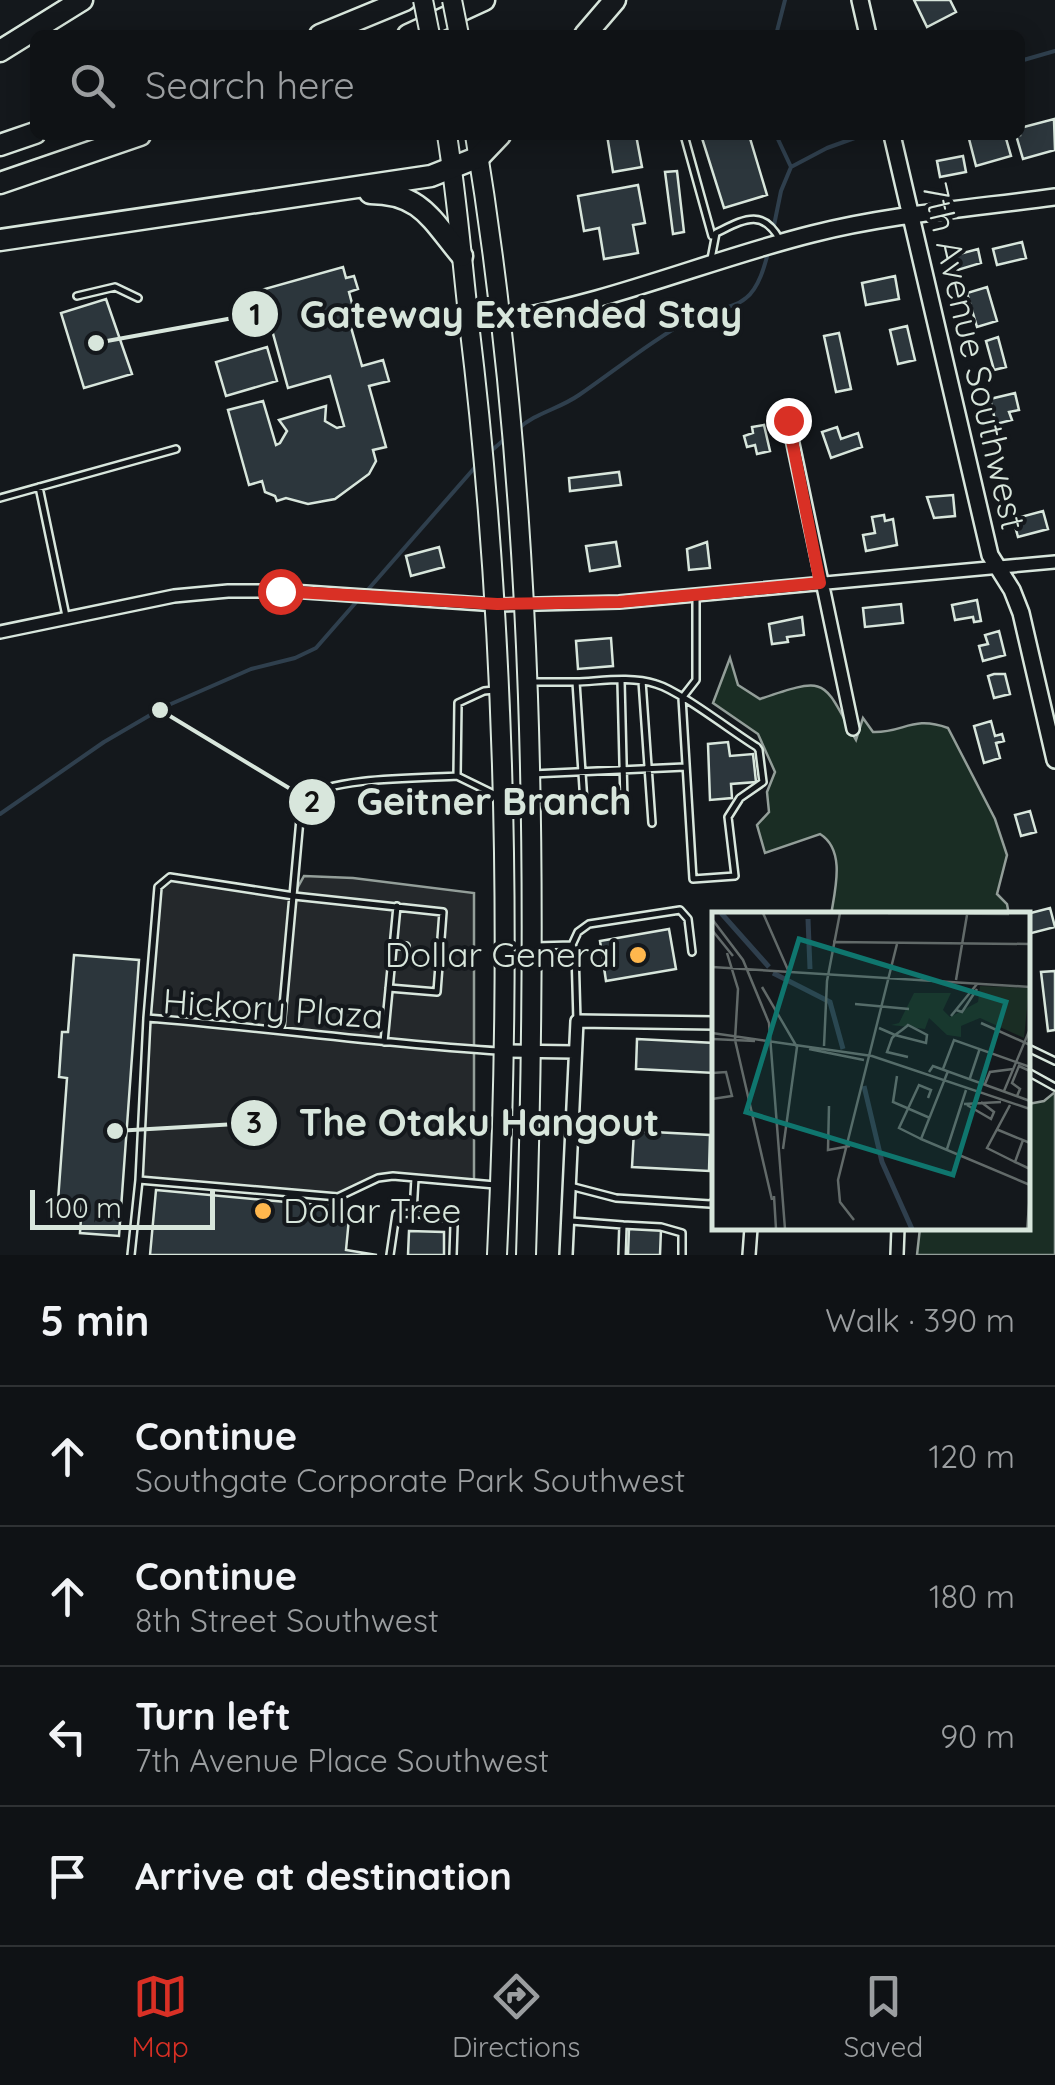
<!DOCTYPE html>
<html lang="en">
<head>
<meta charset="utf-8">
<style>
  :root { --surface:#0f1215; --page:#181b1e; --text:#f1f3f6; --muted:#9b9ea0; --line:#2f3234; --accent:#d93025 }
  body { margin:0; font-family:Quicksand,sans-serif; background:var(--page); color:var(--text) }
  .scale { position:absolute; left:30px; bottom:25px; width:185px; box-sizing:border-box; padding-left:10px; border:5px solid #d8e6dc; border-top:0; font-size:28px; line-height:35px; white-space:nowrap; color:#d8e6dc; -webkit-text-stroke:8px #14181c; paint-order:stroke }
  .stop { position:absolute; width:30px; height:30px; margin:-22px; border:8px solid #d93025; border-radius:50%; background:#fff }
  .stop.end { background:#d93025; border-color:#fff; box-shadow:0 2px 10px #0008 }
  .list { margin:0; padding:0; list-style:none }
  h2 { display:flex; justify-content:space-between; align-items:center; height:130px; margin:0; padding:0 40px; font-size:42px }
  h2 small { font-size:32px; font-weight:400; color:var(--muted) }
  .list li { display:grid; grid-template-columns:65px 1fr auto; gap:30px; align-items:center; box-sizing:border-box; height:140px; padding:0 40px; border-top:2px solid var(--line) }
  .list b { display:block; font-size:38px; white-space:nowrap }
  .list p { margin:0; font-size:32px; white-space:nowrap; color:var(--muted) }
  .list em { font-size:32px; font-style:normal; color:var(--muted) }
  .icon { flex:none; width:55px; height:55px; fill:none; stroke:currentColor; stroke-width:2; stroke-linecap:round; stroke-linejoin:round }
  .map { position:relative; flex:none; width:1055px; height:1255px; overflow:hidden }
  .search { position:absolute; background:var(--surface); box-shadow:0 5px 25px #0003; left:30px; right:30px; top:30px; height:110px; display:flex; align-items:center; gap:25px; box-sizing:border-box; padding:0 35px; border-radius:15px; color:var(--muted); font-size:38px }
  .sheet { height:690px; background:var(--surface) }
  nav { display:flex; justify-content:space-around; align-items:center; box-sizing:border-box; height:140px; border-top:2px solid var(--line); background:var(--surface); font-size:28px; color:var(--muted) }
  nav a { display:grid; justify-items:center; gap:5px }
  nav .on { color:var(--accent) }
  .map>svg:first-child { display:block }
  .green { fill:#1a2d24; stroke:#939e99; stroke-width:2.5 }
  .parking { fill:#24282b; stroke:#939e99; stroke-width:2.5 }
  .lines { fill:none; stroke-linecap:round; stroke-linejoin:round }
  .stream { stroke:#2f3f4d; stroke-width:4 }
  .building { fill:#2c363c; stroke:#d8e6dc; stroke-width:2.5 }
  .lane-casing { stroke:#d8e6dc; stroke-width:10 }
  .street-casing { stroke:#d8e6dc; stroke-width:16 }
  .secondary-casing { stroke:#d8e6dc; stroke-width:20 }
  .primary-casing { stroke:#d8e6dc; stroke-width:22 }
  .highway-casing { stroke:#d8e6dc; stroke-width:25 }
  .lane { stroke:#14181c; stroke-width:5 }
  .street { stroke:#14181c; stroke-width:11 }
  .secondary { stroke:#14181c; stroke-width:15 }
  .primary { stroke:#14181c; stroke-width:18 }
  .highway { stroke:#14181c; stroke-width:20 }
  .primary-bridge-casing { stroke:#d8e6dc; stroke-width:22; stroke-linecap:butt }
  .primary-bridge { stroke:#14181c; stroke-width:18 }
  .route { stroke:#d93025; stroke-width:12 }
  .poi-dot { fill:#ffb74d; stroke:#14181c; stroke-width:4 }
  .labels { text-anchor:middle; stroke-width:8; stroke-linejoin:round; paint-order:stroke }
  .street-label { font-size:35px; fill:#d8e6dc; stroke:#14181c }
  .poi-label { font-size:35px; fill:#d8e6dc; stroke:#14181c; text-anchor:end }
  .inset-river { fill:none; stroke:#2f3f4d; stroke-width:5 }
  .inset-road { fill:none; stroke:#626a69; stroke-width:2.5 }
  .view { fill:#0f766e; fill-opacity:0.15; stroke:#0f766e; stroke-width:5 }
  .inset-edge { fill:none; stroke:#d8e6dc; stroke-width:5 }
  .leader { fill:none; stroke:#d8e6dc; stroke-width:4 }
  .callout-dot { fill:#d8e6dc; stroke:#14181c; stroke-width:4 }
  .mark-label { font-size:30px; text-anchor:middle; font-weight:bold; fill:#111 }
  .callout-label { font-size:38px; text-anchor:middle; font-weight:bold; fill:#d8e6dc; stroke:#14181c; stroke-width:8; stroke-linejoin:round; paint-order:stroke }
</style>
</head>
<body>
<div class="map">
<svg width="1055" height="1255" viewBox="0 0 1055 1255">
  <rect width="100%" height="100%" fill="#14181c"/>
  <path class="green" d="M 730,658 L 738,685 L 760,699 C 830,675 822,680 856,740 L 863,718 L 873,732 C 904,733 912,715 948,728 L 995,819 L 1007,855 L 997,894 L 1007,904 L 1009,915 L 831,915 C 835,890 846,850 820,834 L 765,853 L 757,825 L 769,812 L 767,792 L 775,772 L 758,734 L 713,703 Z
    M 1055,1092 L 1055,1255 L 917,1255 L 920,1228 L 1028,1228 L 1028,1104 L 1044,1101 Z"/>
  <path class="parking" d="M 304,876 L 353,878 L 474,893 L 474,1183 L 393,1176 L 378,1178 L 338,1197 L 139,1180 L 158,887 L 170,877 L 293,896 Z"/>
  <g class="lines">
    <path class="stream" d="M 776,35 L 785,0
      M 1020,61 L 1055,51
      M 791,167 L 827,148 L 863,135
      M 771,240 L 781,191 L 791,167 L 776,135
      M 518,429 C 535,413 559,409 579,395 C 617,369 653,339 695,317 C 710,309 732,310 746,298 C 759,288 765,265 769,249
      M 491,451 L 506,438
      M 365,593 L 477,465
      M 0,814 L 104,742 L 164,707 L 251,669 L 295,658 L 316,648 L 358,600"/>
  </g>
  <path class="building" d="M 914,0 L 950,0 L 956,12 L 927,27 Z
    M 1054,119 L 1055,150 L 1023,159 L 1016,135 L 1020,135 L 1020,128 Z
    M 607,135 L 636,135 L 642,167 L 613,172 Z
    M 701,135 L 749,135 L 767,195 L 724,208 Z
    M 968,135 L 1005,135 L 1011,156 L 976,166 Z
    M 963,156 L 966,172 L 940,177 L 937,161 Z
    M 677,171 L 684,232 L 673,234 L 665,172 Z
    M 638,185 L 645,223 L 633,225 L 638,253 L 604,259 L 599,228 L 584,231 L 578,196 Z
    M 1022,242 L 1026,258 L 997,265 L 993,249 Z
    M 978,249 L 981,263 L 951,272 L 948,257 Z
    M 343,267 L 346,278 L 354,276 L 358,289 L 349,292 L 354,311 L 347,313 L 362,366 L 383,360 L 389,381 L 369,386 L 386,447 L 373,450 L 376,461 L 369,474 L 335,499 L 308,504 L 286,498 L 277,501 L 275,496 L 265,492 L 262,481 L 249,485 L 228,410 L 263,401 L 276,445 L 280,443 L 287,431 L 279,420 L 326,406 L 325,421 L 337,428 L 344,426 L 330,376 L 288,388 L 261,290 Z
    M 895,276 L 899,299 L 866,305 L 862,283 Z
    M 987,287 L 997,321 L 977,327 L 967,293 Z
    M 106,299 L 132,374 L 84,388 L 61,313 Z
    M 907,326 L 915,360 L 898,364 L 890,330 Z
    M 839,333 L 851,389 L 836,392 L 824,336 Z
    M 998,337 L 1006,367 L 994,370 L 986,341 Z
    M 267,347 L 277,381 L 226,396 L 216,362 Z
    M 1015,393 L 1019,410 L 1009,412 L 1012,420 L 996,424 L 990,399 Z
    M 764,425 L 770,451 L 757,454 L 755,445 L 747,447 L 744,436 L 753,433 L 752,427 Z
    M 837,427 L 841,439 L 858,433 L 862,447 L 831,458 L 822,432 Z
    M 619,472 L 621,485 L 570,491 L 569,478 Z
    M 953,495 L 955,516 L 934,518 L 927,497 Z
    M 1043,511 L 1048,529 L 1018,537 L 1013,519 Z
    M 884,515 L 885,521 L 893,519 L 897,545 L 866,551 L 863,535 L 875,533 L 872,517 Z
    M 616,542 L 620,566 L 590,571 L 586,546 Z
    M 707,542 L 710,568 L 689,570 L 687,549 Z
    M 439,547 L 444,567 L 411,576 L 406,556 Z
    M 977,600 L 981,621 L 974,622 L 973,617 L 955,620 L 952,605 Z
    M 901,604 L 903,623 L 865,627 L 863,608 Z
    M 802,617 L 804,635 L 787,637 L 788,642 L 772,644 L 769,624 Z
    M 999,631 L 1005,655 L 983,661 L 979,646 L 988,644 L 985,635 Z
    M 611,638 L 613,666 L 578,669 L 576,641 Z
    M 994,674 L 1005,674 L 1010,694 L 994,698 L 988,676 Z
    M 991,721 L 995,736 L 1002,734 L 1004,741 L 996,743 L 1000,758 L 984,763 L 974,726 Z
    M 728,742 L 730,756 L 753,754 L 756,782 L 731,784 L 732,798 L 710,800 L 708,744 Z
    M 1030,811 L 1036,832 L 1021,836 L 1015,815 Z
    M 1050,908 L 1055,927 L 1028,934 L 1028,915 L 1023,915 Z
    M 669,929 L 676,969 L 606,981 L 600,941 Z
    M 74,955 L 139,960 L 119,1236 L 80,1233 L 82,1203 L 58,1201 L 67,1078 L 59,1077 L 62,1032 L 68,1032 Z
    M 1055,971 L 1055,1030 L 1048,1031 L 1041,972 Z
    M 637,1039 L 715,1043 L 715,1073 L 636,1069 Z
    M 634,1131 L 710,1135 L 709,1171 L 632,1167 Z
    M 156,1190 L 350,1208 L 346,1250 L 377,1255 L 150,1255 Z
    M 629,1228 L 661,1229 L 660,1255 L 628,1255 Z
    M 409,1231 L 444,1232 L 444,1255 L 408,1255 Z"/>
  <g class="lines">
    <defs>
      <path id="lane" d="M 684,135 L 712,236
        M 711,259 L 716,233 C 743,220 762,207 780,240
        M 77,296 L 115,287 L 138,298
        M 39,487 L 66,616
        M 0,498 L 176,449
        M 621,681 L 624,802
        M 642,681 L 652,823
        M 529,682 L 576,682
        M 494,690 L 484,691 L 458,703 L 457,776 L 500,797
        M 532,774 L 685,767
        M 584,803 L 576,682 C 602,681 631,676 656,684 C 680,691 731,731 757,747 L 759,750 L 763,782 L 740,798 L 728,817 L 735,876 L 693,879 L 682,698 L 696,680 L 696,596
        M 394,945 L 406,946
        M 572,945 L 578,932 L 589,924 L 680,910 L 688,919 L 692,952
        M 536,946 L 572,945 L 575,951 L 577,1021
        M 147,1018 L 158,887 L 170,877 L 294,896 L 443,912 L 437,992 L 389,988
        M 281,1028 L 300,819 C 302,812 304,802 309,797 C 328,777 428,778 457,776
        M 384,1042 L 397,906
        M 1028,1048 L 1055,1061
        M 1028,1072 L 1055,1087
        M 415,1178 L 413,1213 L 452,1219 L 454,1225 L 453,1255
        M 139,1180 L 338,1197 L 378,1178 L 393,1176 L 495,1185
        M 570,1186 L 616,1198 L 710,1204 L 715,1201
        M 571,1221 L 623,1225 L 622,1255
        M 623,1225 L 661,1227 L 682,1233 L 682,1255
        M 131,1255 L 139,1180 L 147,1018 C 264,1027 380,1044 498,1051
        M 390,1255 L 396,1214 L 413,1213"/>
      <path id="street" d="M 788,420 L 853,729
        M 0,632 L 174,596 L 228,591 L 291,591 L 497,605 L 619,602 L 1055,562
        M 506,1051 L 574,1052
        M 566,1255 L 577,1021 L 715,1023
        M 749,1255 L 751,1228
        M 897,1255 L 898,1228"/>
      <path id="secondary" d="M 860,0 L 868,35
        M 892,135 L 990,555 L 1012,590 L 1021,613 L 1055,760
        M 501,320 C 607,304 708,260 812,234 C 891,214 974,208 1055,197"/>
      <path id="primary" d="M 447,135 C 457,197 462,261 469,323 C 507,634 512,943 497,1255
        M 475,135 C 536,505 538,881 526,1255"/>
      <path id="highway" d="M 320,35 L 405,0
        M 408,35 L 484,0
        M 585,35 L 615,0
        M 0,51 L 82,0
        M 0,145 L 35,133
        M 0,183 L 140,135
        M 370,193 C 422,193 432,221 462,256
        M 0,240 L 431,176 L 479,157 L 500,135"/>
    </defs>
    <use href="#lane" class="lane-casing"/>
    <use href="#street" class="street-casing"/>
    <use href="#secondary" class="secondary-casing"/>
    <use href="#primary" class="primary-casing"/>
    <use href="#highway" class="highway-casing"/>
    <use href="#lane" class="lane"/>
    <use href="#street" class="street"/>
    <use href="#secondary" class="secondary"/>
    <use href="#primary" class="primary"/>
    <use href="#highway" class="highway"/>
    <defs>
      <path id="primary-bridge" d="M 423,0 L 430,35
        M 452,0 L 459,35"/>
    </defs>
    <use href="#primary-bridge" class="primary-bridge-casing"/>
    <use href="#primary-bridge" class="primary-bridge"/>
  </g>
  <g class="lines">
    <path class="route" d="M 280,591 L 497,604 L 619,602 L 820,583 L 788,420"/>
  </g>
  <g class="poi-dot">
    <circle cx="638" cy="955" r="10"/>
    <circle cx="263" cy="1211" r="10"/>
  </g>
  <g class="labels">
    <g class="street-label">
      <text transform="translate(974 356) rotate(77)" y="12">7th Avenue Southwest</text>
      <text transform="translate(273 1009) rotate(4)" y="12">Hickory Plaza</text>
    </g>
    <g class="poi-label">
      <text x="618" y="967">Dollar General</text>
      <text x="283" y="1223" text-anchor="start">Dollar Tree</text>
    </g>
  </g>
  <g transform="translate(712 912)">
    <rect width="318" height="318" fill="#14181c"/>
    <path d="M 268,74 L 317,76 L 312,126 L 268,106 L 249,114 L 249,125 L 235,123 L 217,106 L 213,117 L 179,113 L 187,111 L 202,81 L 239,81 L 231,98 L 238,105 L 266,90 Z" fill="#1a2d24"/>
    <path class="inset-river" d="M 9,1 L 57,55M 96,7 L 98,57M 61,61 L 118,90 L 131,137M 152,174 L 170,250 L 200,317"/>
    <path class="inset-road" d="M 51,1 L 76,58M 176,1 L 297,2M 0,7 L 31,48 L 57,111 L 73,317M 0,18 L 21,44M 121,30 L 318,32M 15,41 L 26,77 L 23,128 L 60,288M 0,55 L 318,75M 244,68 L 255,3M 50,75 L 85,135 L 71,237M 143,92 L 197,97M 244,98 L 250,100 L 265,77M 239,104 L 265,72M 269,111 L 318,133M 167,116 L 183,123 L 214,131 L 215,123 L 196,113 L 195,114 L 190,118 L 183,123 L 180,126 L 175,140 L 196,145M 0,121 L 160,144 L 318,197M 0,127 L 43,129M 112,134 L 115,69 L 128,1M 97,137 L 152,148M 231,157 L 242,128 L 318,155M 236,159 L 209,227 L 318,273M 217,160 L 221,154 L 318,189M 0,161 L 14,160 L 20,184 L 0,187M 185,164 L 181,190 L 218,206M 258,166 L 268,136M 273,172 L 278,160 L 301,157M 292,179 L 318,117M 305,184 L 308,177 L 300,171 L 307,154 L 318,159M 252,192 L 289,190M 255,193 L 279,207 L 282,200 L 269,190M 298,193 L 275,236 L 303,250M 117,194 L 116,238 L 138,234M 284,217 L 318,231M 209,227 L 187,216 L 207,173 L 219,178 L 216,186M 311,228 L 303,250 L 318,257M 235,237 L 254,178M 62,284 L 64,317M 142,308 L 128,290 L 126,268 L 185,32M 315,317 L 318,282"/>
    <path class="view" d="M 87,27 L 294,90 L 241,263 L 34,200 Z"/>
    <rect width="318" height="318" class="inset-edge"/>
  </g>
  <path class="leader" d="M96 343L255 314M160 710L312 802M115 1131L254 1123"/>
  <g class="callout-dot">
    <circle cx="96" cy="343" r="10"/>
    <circle cx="160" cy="710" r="10"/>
    <circle cx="115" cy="1131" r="10"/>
    <circle cx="255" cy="314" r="25"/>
    <circle cx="312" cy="802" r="25"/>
    <circle cx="254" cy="1123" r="25"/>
  </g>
  <g class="mark-label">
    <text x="255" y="325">1</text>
    <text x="312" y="812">2</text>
    <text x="254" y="1133">3</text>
  </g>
  <g class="callout-label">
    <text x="521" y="328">Gateway Extended Stay</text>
    <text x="494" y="815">Geitner Branch</text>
    <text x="479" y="1136">The Otaku Hangout</text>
  </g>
</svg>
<div class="scale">100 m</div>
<div class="stop" style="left:280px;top:591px"></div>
<div class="stop end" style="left:788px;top:420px"></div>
<div class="search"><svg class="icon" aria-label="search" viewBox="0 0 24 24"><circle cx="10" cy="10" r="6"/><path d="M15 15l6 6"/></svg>Search here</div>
</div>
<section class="sheet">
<h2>5 min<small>Walk · 390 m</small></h2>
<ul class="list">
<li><svg class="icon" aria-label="ahead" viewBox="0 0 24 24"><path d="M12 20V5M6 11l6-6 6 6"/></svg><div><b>Continue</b><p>Southgate Corporate Park Southwest</p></div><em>120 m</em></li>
<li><svg class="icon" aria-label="ahead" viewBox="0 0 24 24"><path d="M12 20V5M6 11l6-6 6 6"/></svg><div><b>Continue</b><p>8th Street Southwest</p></div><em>180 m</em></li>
<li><svg class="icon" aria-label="left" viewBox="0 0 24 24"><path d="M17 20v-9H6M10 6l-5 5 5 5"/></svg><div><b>Turn left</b><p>7th Avenue Place Southwest</p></div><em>90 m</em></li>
<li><svg class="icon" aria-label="arrive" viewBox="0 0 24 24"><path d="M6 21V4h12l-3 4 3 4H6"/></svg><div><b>Arrive at destination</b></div></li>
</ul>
</section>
<nav>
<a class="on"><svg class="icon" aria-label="map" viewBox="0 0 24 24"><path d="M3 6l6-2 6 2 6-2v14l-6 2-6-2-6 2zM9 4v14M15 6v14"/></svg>Map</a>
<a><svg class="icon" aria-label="directions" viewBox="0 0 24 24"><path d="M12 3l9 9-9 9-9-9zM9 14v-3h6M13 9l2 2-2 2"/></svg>Directions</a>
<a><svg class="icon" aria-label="saved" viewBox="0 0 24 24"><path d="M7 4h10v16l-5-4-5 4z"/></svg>Saved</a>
</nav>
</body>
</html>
